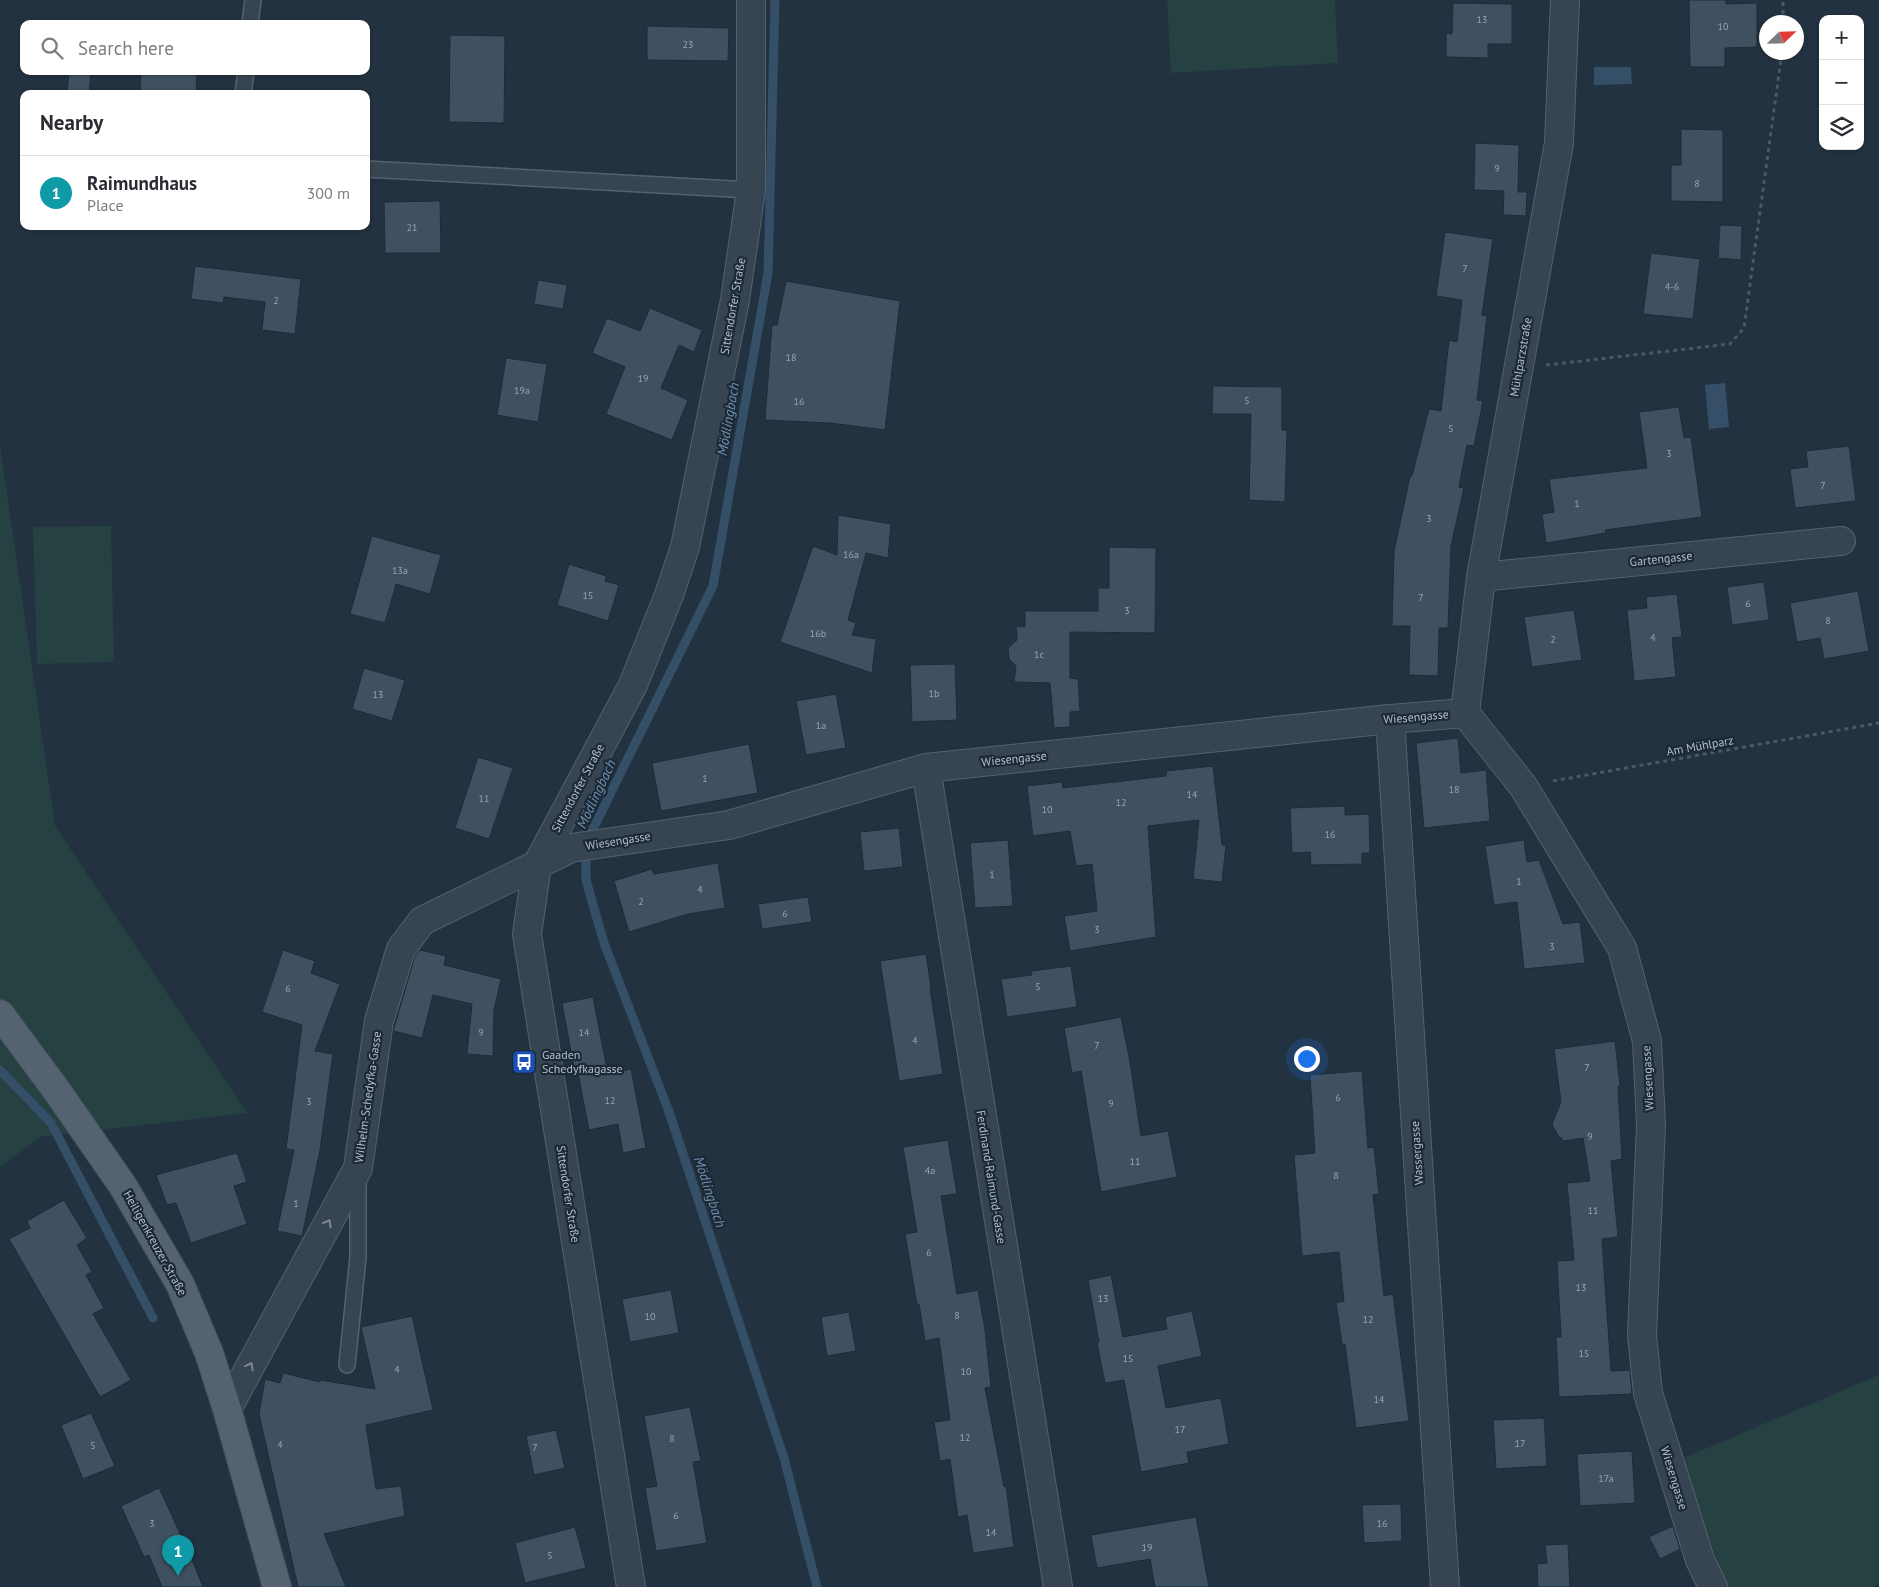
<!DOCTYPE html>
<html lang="en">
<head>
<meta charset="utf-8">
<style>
  :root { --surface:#fff; --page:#f7f7f7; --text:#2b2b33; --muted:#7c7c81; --line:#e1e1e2; --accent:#546d8f }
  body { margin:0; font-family:"PT Sans",sans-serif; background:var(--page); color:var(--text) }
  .controls { position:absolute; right:15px; top:15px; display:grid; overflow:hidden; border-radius:10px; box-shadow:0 1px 4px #0004 }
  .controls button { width:45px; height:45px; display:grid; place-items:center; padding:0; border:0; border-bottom:1px solid var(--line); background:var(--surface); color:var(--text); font:25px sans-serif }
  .compass { position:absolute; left:1759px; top:15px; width:45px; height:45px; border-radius:50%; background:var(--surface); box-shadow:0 1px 4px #0004; rotate:67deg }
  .you { position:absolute; left:1306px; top:1058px; width:18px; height:18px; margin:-12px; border:4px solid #fff; border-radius:50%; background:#1a73e8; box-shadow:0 0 0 8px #1a73e833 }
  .badge { display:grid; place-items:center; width:32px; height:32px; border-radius:50%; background:var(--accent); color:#fff; font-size:16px; font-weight:700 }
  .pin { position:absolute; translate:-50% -41px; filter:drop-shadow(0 1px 2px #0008) }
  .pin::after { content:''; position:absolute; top:26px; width:18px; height:15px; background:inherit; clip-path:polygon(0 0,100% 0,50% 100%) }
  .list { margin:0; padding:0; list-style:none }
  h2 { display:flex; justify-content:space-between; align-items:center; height:65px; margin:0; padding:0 20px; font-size:21px }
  h2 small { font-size:16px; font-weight:400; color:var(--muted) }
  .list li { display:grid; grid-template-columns:32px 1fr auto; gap:15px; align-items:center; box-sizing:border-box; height:75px; padding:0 20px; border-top:1px solid var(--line) }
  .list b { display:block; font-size:19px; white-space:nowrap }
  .list p { margin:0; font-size:16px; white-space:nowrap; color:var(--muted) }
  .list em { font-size:16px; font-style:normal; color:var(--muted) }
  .icon { flex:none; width:28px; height:28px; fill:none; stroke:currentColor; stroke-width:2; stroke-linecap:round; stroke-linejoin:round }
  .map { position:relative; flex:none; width:1879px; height:1587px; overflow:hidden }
  .search { position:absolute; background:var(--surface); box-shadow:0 1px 4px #0004; left:20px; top:20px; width:350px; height:55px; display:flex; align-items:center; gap:12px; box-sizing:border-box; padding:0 18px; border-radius:10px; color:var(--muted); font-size:19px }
  .panel { position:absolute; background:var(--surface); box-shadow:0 1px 4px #0004; left:20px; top:90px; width:350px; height:140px; border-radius:10px }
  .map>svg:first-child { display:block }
  .green { fill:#254142 }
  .water { fill:#354f69 }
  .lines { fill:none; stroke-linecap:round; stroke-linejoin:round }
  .stream { stroke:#354f69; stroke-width:9 }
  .building { fill:#3f5160; stroke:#1e2b38 }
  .service-casing { stroke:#55626e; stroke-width:18 }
  .minor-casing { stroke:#55626e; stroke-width:30 }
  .tertiary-casing { stroke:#55626e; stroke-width:30 }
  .primary-casing { stroke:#414d5a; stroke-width:30 }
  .path { stroke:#435e5f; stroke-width:3; stroke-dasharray:4 4; stroke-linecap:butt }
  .service { stroke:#374451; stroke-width:15 }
  .minor { stroke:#374451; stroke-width:28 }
  .tertiary { stroke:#374451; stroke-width:28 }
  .primary { stroke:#556371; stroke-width:28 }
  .oneway { stroke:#7c8894 }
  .labels { text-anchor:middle; stroke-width:4.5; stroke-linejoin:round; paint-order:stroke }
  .number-label { font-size:10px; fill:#97a4b0 }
  .street-label { font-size:12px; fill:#b4bfcb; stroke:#1c2936 }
  .poi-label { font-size:12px; fill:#b4bfcb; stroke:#1c2936; text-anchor:start }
  .water-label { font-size:14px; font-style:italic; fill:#7192b1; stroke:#1c2936 }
</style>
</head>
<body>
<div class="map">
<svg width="1879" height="1587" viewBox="0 0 1879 1587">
  <rect width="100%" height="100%" fill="#233241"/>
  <path class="green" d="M 1167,0 L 1335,0 L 1338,63 L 1171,73 Z
    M 0,445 L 55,826 L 247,1113 L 40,1137 L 0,1167 Z
    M 111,526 L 114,662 L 37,664 L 33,527 Z
    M 1879,1375 L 1879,1584 L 1872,1587 L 1727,1587 L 1679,1460 Z"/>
  <path class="water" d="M 1594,67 L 1631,67 L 1632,84 L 1594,85 Z
    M 1725,383 L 1729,427 L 1709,429 L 1705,385 Z"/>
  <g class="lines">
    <path class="stream" d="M 775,0 L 768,273 L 713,586 L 590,835 L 586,862 L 586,880 L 604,943 L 668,1109 L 784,1458 L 817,1587
      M 0,1070 L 51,1123 L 153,1318"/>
  </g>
  <path class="building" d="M 1689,0 L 1726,0 L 1726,4 L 1757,3 L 1757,47 L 1725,48 L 1725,67 L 1690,67 Z
    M 1453,3 L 1512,4 L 1512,44 L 1488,44 L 1488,58 L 1446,57 L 1446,33 L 1452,34 Z
    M 647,26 L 729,28 L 728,61 L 647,60 Z
    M 450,35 L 505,36 L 504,123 L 449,122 Z
    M 69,71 L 91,71 L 89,94 L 67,94 Z
    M 141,71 L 197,71 L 196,94 L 140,94 Z
    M 1681,129 L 1723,130 L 1723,202 L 1671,201 L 1671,165 L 1681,165 Z
    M 1475,143 L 1519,145 L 1518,192 L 1527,192 L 1526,216 L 1503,215 L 1504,191 L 1474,190 Z
    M 440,201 L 441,253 L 385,253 L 384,202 Z
    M 1720,225 L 1742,226 L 1741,260 L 1718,258 Z
    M 1445,232 L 1493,239 L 1482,315 L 1487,316 L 1477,400 L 1483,401 L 1474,446 L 1467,445 L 1459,487 L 1464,488 L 1451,546 L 1448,628 L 1439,628 L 1438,676 L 1409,675 L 1410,626 L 1392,626 L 1394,551 L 1410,476 L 1412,476 L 1429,409 L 1441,411 L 1449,340 L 1457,342 L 1462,300 L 1436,296 Z
    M 1651,253 L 1700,259 L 1693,319 L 1643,314 Z
    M 195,266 L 301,279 L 295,334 L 262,330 L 265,302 L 224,297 L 223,303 L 191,299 Z
    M 538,280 L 567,285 L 563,309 L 534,304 Z
    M 786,281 L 900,301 L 885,430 L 830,423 L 765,420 L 772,325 L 777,325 Z
    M 650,308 L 702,330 L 694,352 L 679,345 L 661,388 L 688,400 L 672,440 L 606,414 L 625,367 L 592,353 L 607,318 L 640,331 Z
    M 506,358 L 547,364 L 538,422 L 497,415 Z
    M 1213,386 L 1282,387 L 1282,430 L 1287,430 L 1285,502 L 1249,500 L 1251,414 L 1212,414 Z
    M 1679,407 L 1684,438 L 1691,437 L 1702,517 L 1605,530 L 1606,533 L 1546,543 L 1542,514 L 1554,512 L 1549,479 L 1647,468 L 1639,412 Z
    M 1849,446 L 1856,501 L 1795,508 L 1790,469 L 1808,467 L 1806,451 Z
    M 838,515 L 891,524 L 888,558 L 866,553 L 848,620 L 856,623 L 852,635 L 876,639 L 872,673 L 780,642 L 813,546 L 837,555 Z
    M 372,536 L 441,555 L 430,594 L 396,584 L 385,623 L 350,614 Z
    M 1109,547 L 1156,548 L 1155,633 L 1070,632 L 1070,678 L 1078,679 L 1080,711 L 1070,712 L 1070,727 L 1054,728 L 1050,683 L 1014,682 L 1016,666 L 1009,659 L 1008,648 L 1017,640 L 1016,626 L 1025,627 L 1025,611 L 1098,611 L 1098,588 L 1109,588 Z
    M 569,564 L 606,576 L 605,581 L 619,585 L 608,621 L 557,605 Z
    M 1764,582 L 1769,620 L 1732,625 L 1727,587 Z
    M 1858,591 L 1869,651 L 1824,659 L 1820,638 L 1797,642 L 1790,603 Z
    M 1677,594 L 1682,637 L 1672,638 L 1676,677 L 1634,681 L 1627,610 L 1647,608 L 1646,597 Z
    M 1574,610 L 1582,660 L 1532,667 L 1524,617 Z
    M 955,664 L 957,720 L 912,722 L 910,665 Z
    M 364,668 L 405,680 L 392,721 L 352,709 Z
    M 836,694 L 846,748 L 806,755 L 796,701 Z
    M 1458,738 L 1461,773 L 1486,770 L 1490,821 L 1424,828 L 1416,743 Z
    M 749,744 L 758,793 L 661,811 L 652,763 Z
    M 478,757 L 513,768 L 489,839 L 455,828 Z
    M 1213,766 L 1222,845 L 1226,845 L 1222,882 L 1193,879 L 1199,820 L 1148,826 L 1156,937 L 1070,951 L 1064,916 L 1097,911 L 1092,864 L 1076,866 L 1070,831 L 1033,836 L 1027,786 L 1062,782 L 1063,788 L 1166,776 L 1166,771 Z
    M 1345,806 L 1345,815 L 1369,814 L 1370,853 L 1362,853 L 1362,864 L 1311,865 L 1310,852 L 1292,853 L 1290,808 Z
    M 899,828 L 903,867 L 864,871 L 860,832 Z
    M 1008,840 L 1013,906 L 975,908 L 970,843 Z
    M 1524,840 L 1527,862 L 1539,860 L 1563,924 L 1580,922 L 1585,963 L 1524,969 L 1517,902 L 1494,905 L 1485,846 Z
    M 718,863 L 725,908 L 688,914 L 629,932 L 614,881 L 652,869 L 654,874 Z
    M 808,897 L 812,922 L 762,929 L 758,904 Z
    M 283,950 L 315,961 L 311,973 L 340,984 L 315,1051 L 333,1054 L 320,1150 L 302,1236 L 277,1231 L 294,1150 L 286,1149 L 302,1025 L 262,1012 Z
    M 420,950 L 446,956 L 444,965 L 501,979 L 494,1010 L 493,1056 L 467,1054 L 472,1004 L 433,995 L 422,1038 L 393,1031 L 415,956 Z
    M 926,954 L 931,987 L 930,988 L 943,1074 L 899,1081 L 880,961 Z
    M 1071,966 L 1077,1007 L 1007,1017 L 1001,979 L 1032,975 L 1031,971 Z
    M 593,997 L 608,1074 L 631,1069 L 646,1148 L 623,1153 L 618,1124 L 589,1130 L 577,1068 L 574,1068 L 562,1003 Z
    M 1121,1017 L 1130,1062 L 1141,1136 L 1168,1131 L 1177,1177 L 1101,1192 L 1081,1071 L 1072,1073 L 1064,1028 Z
    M 1615,1041 L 1620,1086 L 1618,1087 L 1622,1159 L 1611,1161 L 1618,1237 L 1602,1239 L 1611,1371 L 1630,1370 L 1632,1394 L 1559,1397 L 1556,1337 L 1561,1337 L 1557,1261 L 1574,1260 L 1567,1183 L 1590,1181 L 1583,1138 L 1564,1141 L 1557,1134 L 1552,1124 L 1561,1102 L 1554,1049 Z
    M 1362,1071 L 1368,1148 L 1374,1147 L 1379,1194 L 1373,1195 L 1384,1296 L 1393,1294 L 1409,1421 L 1356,1428 L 1345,1344 L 1342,1344 L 1336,1303 L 1344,1301 L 1339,1252 L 1302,1256 L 1294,1155 L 1315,1153 L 1310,1075 Z
    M 948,1140 L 957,1194 L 941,1196 L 957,1294 L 978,1290 L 985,1330 L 991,1387 L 985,1388 L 1004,1487 L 1006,1486 L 1014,1547 L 973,1553 L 967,1515 L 958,1517 L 950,1459 L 940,1461 L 934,1422 L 950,1420 L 939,1338 L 925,1341 L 919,1304 L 917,1305 L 905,1234 L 917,1232 L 903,1147 Z
    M 237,1153 L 247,1182 L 234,1186 L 247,1224 L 191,1243 L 176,1203 L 167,1205 L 156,1175 Z
    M 64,1200 L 87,1238 L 77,1245 L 92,1272 L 86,1275 L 104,1308 L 93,1314 L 131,1380 L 100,1397 L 9,1239 L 30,1228 L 27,1221 Z
    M 1111,1275 L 1123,1337 L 1167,1329 L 1165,1317 L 1192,1311 L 1202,1356 L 1158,1366 L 1166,1408 L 1221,1398 L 1229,1444 L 1187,1452 L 1189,1463 L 1141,1472 L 1124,1380 L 1105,1383 L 1097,1343 L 1099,1342 L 1088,1280 Z
    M 671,1290 L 679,1333 L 630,1342 L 622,1299 Z
    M 849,1312 L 856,1351 L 827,1356 L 821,1317 Z
    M 412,1316 L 433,1410 L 366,1425 L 376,1489 L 401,1486 L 405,1516 L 324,1534 L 346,1587 L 298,1587 L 259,1414 L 265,1379 L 280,1383 L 283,1373 L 320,1382 L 320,1380 L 375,1389 L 361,1327 Z
    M 690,1407 L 701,1461 L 693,1462 L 707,1543 L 656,1551 L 645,1488 L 657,1486 L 644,1416 Z
    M 91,1413 L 115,1466 L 83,1479 L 61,1425 Z
    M 1544,1418 L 1547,1466 L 1496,1469 L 1493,1420 Z
    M 556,1430 L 565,1468 L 534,1475 L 526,1436 Z
    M 1632,1451 L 1635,1503 L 1580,1506 L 1577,1454 Z
    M 159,1488 L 191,1557 L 203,1587 L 162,1587 L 149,1555 L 144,1557 L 121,1506 Z
    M 1401,1504 L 1402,1541 L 1364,1543 L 1362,1505 Z
    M 1196,1517 L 1209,1587 L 1155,1587 L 1150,1559 L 1097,1568 L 1091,1535 Z
    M 1673,1526 L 1680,1549 L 1660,1559 L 1649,1537 Z
    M 575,1527 L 586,1568 L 525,1583 L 515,1543 Z
    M 1568,1544 L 1570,1587 L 1538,1587 L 1537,1564 L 1547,1563 L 1545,1545 Z"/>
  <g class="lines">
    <defs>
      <path id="service" d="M 250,24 L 253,0
        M 243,94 L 246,71
        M 366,169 L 751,190
        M 347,1365 L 358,1257 L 358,1177"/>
      <path id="minor" d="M 1481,577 L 1841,541
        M 1465,713 L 1481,577 L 1559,143 L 1565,0
        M 1390,719 L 1445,1587
        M 926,768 L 1058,1587
        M 227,1409 L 358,1168 L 379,1021 L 401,949 L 422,921 L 571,848 L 729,825 L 926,768 L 1390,719 L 1465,713 L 1523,786 L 1622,948 L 1647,1041 L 1651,1125 L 1642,1335 L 1648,1393 L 1700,1560 L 1713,1587"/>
      <path id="tertiary" d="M 631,1587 L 527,934 L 537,865 L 633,685 L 669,595 L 685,547 L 735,300 L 751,190 L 751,0"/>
      <path id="primary" d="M 0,1014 L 57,1091 L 123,1186 L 180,1284 L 209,1353 L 227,1409 L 277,1587"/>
    </defs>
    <use href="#service" class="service-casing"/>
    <use href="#minor" class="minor-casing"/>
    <use href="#tertiary" class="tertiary-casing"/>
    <use href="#primary" class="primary-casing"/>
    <path class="path" d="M 1783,22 L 1783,0
      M 1546,365 L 1730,344 L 1744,328 L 1782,52
      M 1553,781 L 1879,723"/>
    <use href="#service" class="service"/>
    <use href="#minor" class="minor"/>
    <use href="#tertiary" class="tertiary"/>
    <use href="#primary" class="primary"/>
  </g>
  <defs><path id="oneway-chevron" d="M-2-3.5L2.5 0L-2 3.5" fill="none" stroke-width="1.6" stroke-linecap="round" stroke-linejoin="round" transform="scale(1.25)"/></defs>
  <g class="oneway">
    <use href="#oneway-chevron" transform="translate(328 1223) rotate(-61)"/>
    <use href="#oneway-chevron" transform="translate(250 1366) rotate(-61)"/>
  </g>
  <defs>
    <symbol id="bus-square" viewBox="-11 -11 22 22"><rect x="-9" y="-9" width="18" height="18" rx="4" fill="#1a4fb4" stroke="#1c2936"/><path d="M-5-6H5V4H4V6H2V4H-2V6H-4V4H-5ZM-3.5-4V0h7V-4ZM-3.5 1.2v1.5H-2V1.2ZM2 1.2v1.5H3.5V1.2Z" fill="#fff"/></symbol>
  </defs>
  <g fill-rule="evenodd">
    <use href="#bus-square" x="510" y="1048" width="28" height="28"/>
  </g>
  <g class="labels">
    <g class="number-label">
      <text x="1482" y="23">13</text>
      <text x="1723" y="30">10</text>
      <text x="688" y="48">23</text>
      <text x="1497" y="172">9</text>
      <text x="1697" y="187">8</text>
      <text x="412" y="231">21</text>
      <text x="1465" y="272">7</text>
      <text x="1672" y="290">4-6</text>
      <text x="276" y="304">2</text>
      <text x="791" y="361">18</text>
      <text x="643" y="382">19</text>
      <text x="522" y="394">19a</text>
      <text x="1247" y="404">5</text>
      <text x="799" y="405">16</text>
      <text x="1451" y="432">5</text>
      <text x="1669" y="457">3</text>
      <text x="1823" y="489">7</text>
      <text x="1577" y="507">1</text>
      <text x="1429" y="522">3</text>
      <text x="851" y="558">16a</text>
      <text x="400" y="574">13a</text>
      <text x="588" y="599">15</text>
      <text x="1421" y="601">7</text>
      <text x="1748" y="607">6</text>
      <text x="1127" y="614">3</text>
      <text x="1828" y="624">8</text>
      <text x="818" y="637">16b</text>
      <text x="1653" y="641">4</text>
      <text x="1553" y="643">2</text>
      <text x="1039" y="658">1c</text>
      <text x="934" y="697">1b</text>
      <text x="378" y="698">13</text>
      <text x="821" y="729">1a</text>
      <text x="705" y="782">1</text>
      <text x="1454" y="793">18</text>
      <text x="1192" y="798">14</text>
      <text x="484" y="802">11</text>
      <text x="1121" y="806">12</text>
      <text x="1047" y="813">10</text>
      <text x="1330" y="838">16</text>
      <text x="992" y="878">1</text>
      <text x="1519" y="885">1</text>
      <text x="700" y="893">4</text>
      <text x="641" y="905">2</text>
      <text x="785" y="917">6</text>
      <text x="1097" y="933">3</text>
      <text x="1552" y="950">3</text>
      <text x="1038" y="990">5</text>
      <text x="288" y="992">6</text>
      <text x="481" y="1036">9</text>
      <text x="584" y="1036">14</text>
      <text x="915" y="1044">4</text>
      <text x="1097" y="1049">7</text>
      <text x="1587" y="1071">7</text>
      <text x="1338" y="1101">6</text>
      <text x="610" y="1104">12</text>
      <text x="309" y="1105">3</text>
      <text x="1111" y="1107">9</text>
      <text x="1590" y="1140">9</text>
      <text x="1135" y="1165">11</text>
      <text x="930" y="1174">4a</text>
      <text x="1336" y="1179">8</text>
      <text x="296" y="1207">1</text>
      <text x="1593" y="1214">11</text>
      <text x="929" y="1256">6</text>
      <text x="1581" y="1291">13</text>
      <text x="1103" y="1302">13</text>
      <text x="957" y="1319">8</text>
      <text x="650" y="1320">10</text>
      <text x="1368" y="1323">12</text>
      <text x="1584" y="1357">15</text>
      <text x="1128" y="1362">15</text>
      <text x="397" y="1373">4</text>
      <text x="966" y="1375">10</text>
      <text x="1379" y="1403">14</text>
      <text x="1180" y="1433">17</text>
      <text x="965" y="1441">12</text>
      <text x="672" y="1442">8</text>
      <text x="1520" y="1447">17</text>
      <text x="280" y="1448">4</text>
      <text x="93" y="1449">5</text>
      <text x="535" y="1451">7</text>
      <text x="1606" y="1482">17a</text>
      <text x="676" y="1519">6</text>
      <text x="152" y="1527">3</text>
      <text x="1382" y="1527">16</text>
      <text x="991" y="1536">14</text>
      <text x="1147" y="1551">19</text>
      <text x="550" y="1559">5</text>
    </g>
    <g class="street-label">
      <text transform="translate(733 306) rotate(-80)" y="4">Sittendorfer Straße</text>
      <text transform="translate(1521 357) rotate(-80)" y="4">Mühlparzstraße</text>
      <text transform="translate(1661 559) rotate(-6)" y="4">Gartengasse</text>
      <text transform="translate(1416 717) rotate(-5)" y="4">Wiesengasse</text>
      <text transform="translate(1700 746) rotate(-10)" y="4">Am Mühlparz</text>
      <text transform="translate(1014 759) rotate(-6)" y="4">Wiesengasse</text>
      <text transform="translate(578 788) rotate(-62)" y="4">Sittendorfer Straße</text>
      <text transform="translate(618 841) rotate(-9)" y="4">Wiesengasse</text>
      <text transform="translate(1648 1078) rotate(-93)" y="4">Wiesengasse</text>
      <text transform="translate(368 1097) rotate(-82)" y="4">Wilhelm-Schedyfka-Gasse</text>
      <text transform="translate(1417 1153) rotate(-94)" y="4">Wassergasse</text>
      <text transform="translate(991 1177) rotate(81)" y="4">Ferdinand-Raimund-Gasse</text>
      <text transform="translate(568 1194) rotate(81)" y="4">Sittendorfer Straße</text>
      <text transform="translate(155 1243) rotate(61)" y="4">Heiligenkreuzer Straße</text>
      <text transform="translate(1674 1478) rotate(73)" y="4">Wiesengasse</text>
    </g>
    <g class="poi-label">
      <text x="542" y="1059">Gaaden<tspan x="542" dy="14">Schedyfkagasse</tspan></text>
    </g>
    <g class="water-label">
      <text transform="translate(728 419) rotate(-80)" y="5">Mödlingbach</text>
      <text transform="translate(596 794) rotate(-65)" y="5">Mödlingbach</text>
      <text transform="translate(710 1192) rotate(72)" y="5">Mödlingbach</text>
    </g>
  </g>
</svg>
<div class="controls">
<button>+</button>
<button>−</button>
<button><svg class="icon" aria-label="layers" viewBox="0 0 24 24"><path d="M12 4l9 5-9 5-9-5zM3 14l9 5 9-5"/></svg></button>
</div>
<svg class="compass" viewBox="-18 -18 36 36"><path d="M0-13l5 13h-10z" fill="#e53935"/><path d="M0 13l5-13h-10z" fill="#7c7c81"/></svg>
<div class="you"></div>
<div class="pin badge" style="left:178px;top:1576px;background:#0f9aa8">1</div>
<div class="search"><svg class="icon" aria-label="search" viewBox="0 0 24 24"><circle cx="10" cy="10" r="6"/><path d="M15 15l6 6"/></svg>Search here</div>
<section class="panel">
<h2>Nearby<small></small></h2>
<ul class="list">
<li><span class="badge" style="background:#0f9aa8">1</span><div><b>Raimundhaus</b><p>Place</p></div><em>300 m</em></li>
</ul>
</section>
</div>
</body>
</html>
